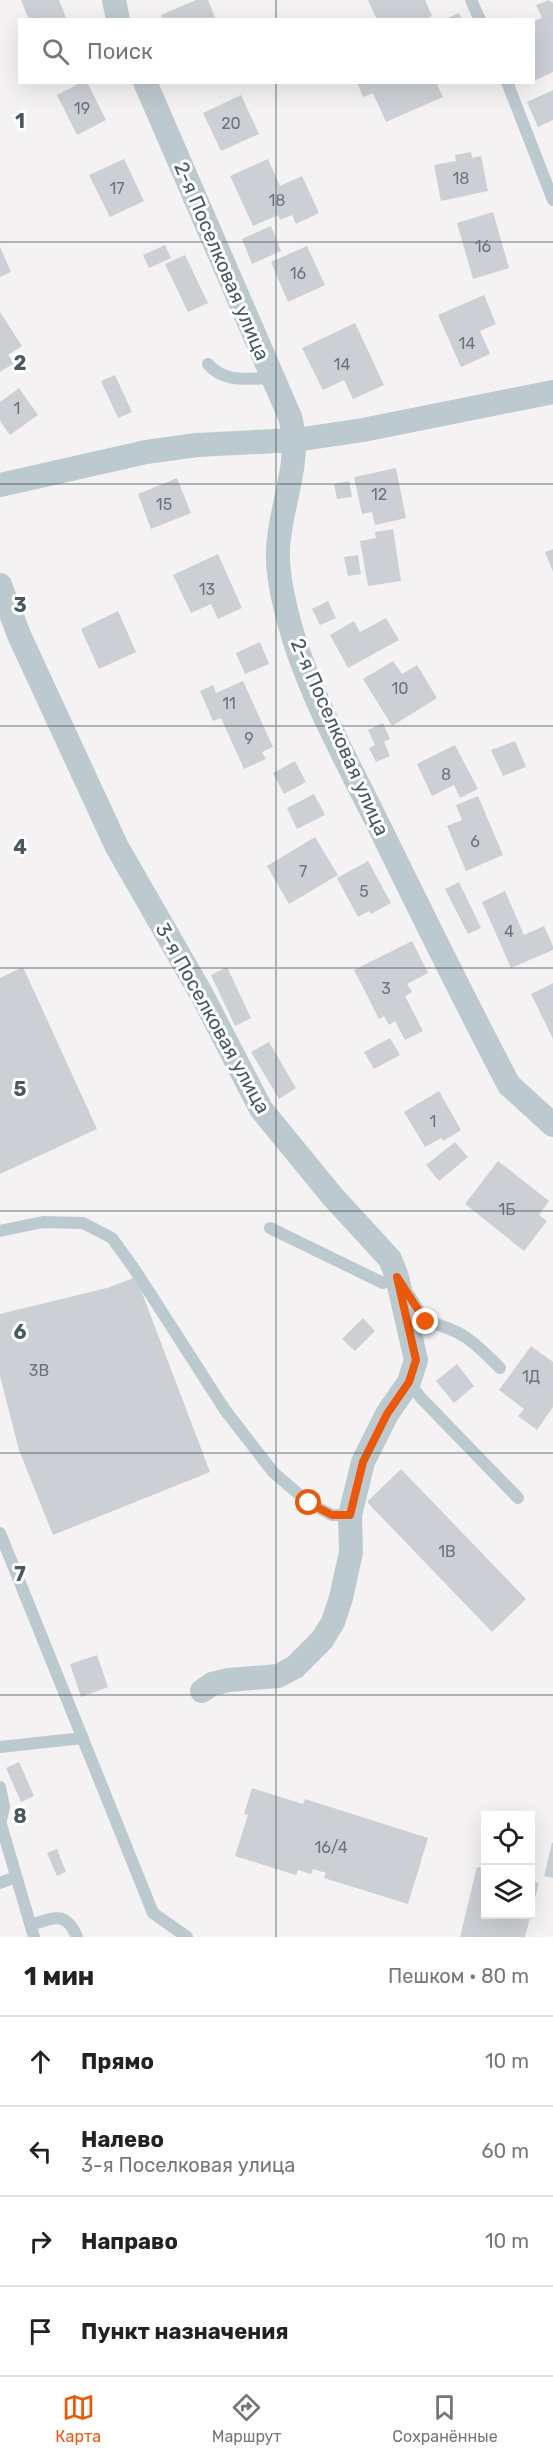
<!DOCTYPE html>
<html lang="ru">
<head>
<meta charset="utf-8">
<style>
  :root { --surface:#fff; --page:#f6f6f6; --text:#222; --muted:#767676; --line:#e0e0e0; --accent:#ea580c }
  body { margin:0; font-family:Rubik,sans-serif; background:var(--page); color:var(--text) }
  .controls { position:absolute; right:18px; bottom:18px; display:grid; overflow:hidden; border-radius:0px; box-shadow:0 6px 24px #0002 }
  .controls button { width:54px; height:54px; display:grid; place-items:center; padding:0; border:0; border-bottom:2px solid var(--line); background:var(--surface); color:var(--text); font:30px sans-serif }
  .stop { position:absolute; width:18px; height:18px; margin:-14px; border:4px solid #ea580c; border-radius:50%; background:#fff }
  .stop.end { background:#ea580c; border-color:#fff; box-shadow:0 2px 6px #0008 }
  .list { margin:0; padding:0; list-style:none }
  h2 { display:flex; justify-content:space-between; align-items:center; height:78px; margin:0; padding:0 24px; font-size:26px }
  h2 small { font-size:20px; font-weight:400; color:var(--muted) }
  .list li { display:grid; grid-template-columns:39px 1fr auto; gap:18px; align-items:center; box-sizing:border-box; height:90px; padding:0 24px; border-top:2px solid var(--line) }
  .list b { display:block; font-size:22px; white-space:nowrap }
  .list p { margin:0; font-size:20px; white-space:nowrap; color:var(--muted) }
  .list em { font-size:20px; font-style:normal; color:var(--muted) }
  .icon { flex:none; width:33px; height:33px; fill:none; stroke:currentColor; stroke-width:2; stroke-linecap:round; stroke-linejoin:round }
  .map { position:relative; flex:none; width:553px; height:1937px; overflow:hidden }
  .search { position:absolute; background:var(--surface); box-shadow:0 6px 24px #0002; left:18px; right:18px; top:18px; height:66px; display:flex; align-items:center; gap:15px; box-sizing:border-box; padding:0 21px; border-radius:0px; color:var(--muted); font-size:22px }
  .sheet { height:438px; background:var(--surface) }
  nav { display:flex; justify-content:space-around; align-items:center; box-sizing:border-box; height:84px; border-top:2px solid var(--line); background:var(--surface); font-size:16px; color:var(--muted) }
  nav a { display:grid; justify-items:center; gap:3px }
  nav .on { color:var(--accent) }
  .map>svg:first-child { display:block }
  .building { fill:#ccd0d4 }
  .lines { fill:none; stroke-linecap:round; stroke-linejoin:round }
  .service { stroke:#bcc9ce; stroke-width:12 }
  .minor { stroke:#bcc9ce; stroke-width:24 }
  .route { stroke:#ea580c; stroke-width:8 }
  .grid { fill:none; stroke:#485960; stroke-width:1.5; stroke-opacity:0.55 }
  .labels { text-anchor:middle; stroke-width:6; stroke-linejoin:round; paint-order:stroke }
  .number-label { font-size:16px; fill:#69777d }
  .street-label { font-size:20px; fill:#485960; stroke:#fff }
  .grid-label { font-size:20px; text-anchor:middle; font-weight:bold; fill:#485960; stroke:#fff; stroke-width:6; stroke-linejoin:round; paint-order:stroke }
</style>
</head>
<body>
<div class="map">
<svg width="553" height="1937" viewBox="0 0 553 1937">
  <rect width="100%" height="100%" fill="#f4f2f2"/>
  <path class="building" d="M 21,0 L 59,0 L 67,20 L 29,20 Z
    M 196,0 L 208,0 L 216,20 L 163,20 L 161,15 Z
    M 368,0 L 425,0 L 432,16 L 424,20 L 377,20 Z
    M 549,0 L 553,3 L 553,72 L 534,81 L 534,21 L 542,18 L 536,5 Z
    M 459,13 L 462,20 L 443,20 Z
    M 82,82 L 87,82 L 106,120 L 77,135 L 57,95 Z
    M 357,82 L 436,82 L 443,97 L 386,122 L 373,93 L 363,97 Z
    M 553,90 L 553,120 L 538,127 L 527,102 Z
    M 241,95 L 259,134 L 221,151 L 203,113 Z
    M 471,152 L 472,158 L 481,156 L 488,191 L 441,201 L 434,165 L 456,161 L 455,155 Z
    M 124,159 L 144,201 L 110,217 L 89,175 Z
    M 268,159 L 280,186 L 302,176 L 319,213 L 296,224 L 292,215 L 280,220 L 278,215 L 253,226 L 230,176 Z
    M 493,212 L 509,268 L 473,279 L 457,223 Z
    M 271,226 L 281,251 L 252,264 L 242,239 Z
    M 165,245 L 171,258 L 149,268 L 143,255 Z
    M 307,246 L 325,285 L 288,302 L 271,262 Z
    M 0,247 L 11,272 L 0,277 Z
    M 185,255 L 208,303 L 188,312 L 165,264 Z
    M 484,295 L 496,324 L 480,331 L 490,354 L 461,367 L 438,315 Z
    M 0,312 L 22,346 L 8,355 L 14,363 L 0,372 Z
    M 355,323 L 384,385 L 353,399 L 344,380 L 323,390 L 302,348 Z
    M 115,375 L 132,412 L 118,418 L 101,381 Z
    M 19,388 L 38,415 L 10,435 L 0,421 L 0,402 Z
    M 396,468 L 406,518 L 375,525 L 372,512 L 362,514 L 354,477 Z
    M 177,478 L 191,513 L 151,529 L 138,494 Z
    M 349,481 L 352,497 L 337,499 L 334,484 Z
    M 393,529 L 401,581 L 368,586 L 360,541 L 376,538 L 375,532 Z
    M 553,549 L 553,572 L 545,552 Z
    M 218,554 L 242,608 L 218,619 L 211,604 L 191,613 L 173,575 Z
    M 358,555 L 361,574 L 348,576 L 344,557 Z
    M 328,601 L 336,618 L 320,625 L 312,609 Z
    M 118,611 L 136,652 L 99,669 L 81,629 Z
    M 386,618 L 399,640 L 348,668 L 330,635 L 354,621 L 360,632 Z
    M 260,642 L 269,664 L 245,674 L 236,653 Z
    M 393,661 L 402,674 L 417,665 L 437,698 L 392,726 L 363,679 Z
    M 243,681 L 273,747 L 262,752 L 266,759 L 244,769 L 221,718 L 213,721 L 200,691 L 213,685 L 216,693 Z
    M 383,723 L 390,739 L 384,742 L 390,756 L 376,762 L 369,748 L 375,745 L 368,730 Z
    M 515,741 L 526,767 L 503,776 L 491,750 Z
    M 455,745 L 478,789 L 460,798 L 454,785 L 432,796 L 417,764 Z
    M 295,761 L 306,782 L 284,794 L 273,773 Z
    M 314,794 L 325,815 L 297,829 L 287,808 Z
    M 478,796 L 503,855 L 466,871 L 447,826 L 462,820 L 456,805 Z
    M 315,837 L 338,875 L 289,904 L 267,866 Z
    M 368,861 L 391,903 L 371,914 L 369,911 L 358,917 L 337,878 Z
    M 459,882 L 481,928 L 468,934 L 445,889 Z
    M 505,891 L 524,935 L 544,926 L 553,946 L 553,950 L 511,968 L 482,902 Z
    M 412,941 L 428,973 L 407,984 L 412,992 L 405,996 L 423,1031 L 405,1040 L 395,1021 L 389,1025 L 384,1016 L 379,1019 L 354,970 Z
    M 23,967 L 97,1129 L 0,1174 L 0,978 Z
    M 227,967 L 251,1018 L 235,1026 L 211,975 Z
    M 553,983 L 553,1039 L 531,994 Z
    M 390,1038 L 400,1055 L 374,1069 L 364,1052 Z
    M 269,1042 L 296,1088 L 279,1099 L 251,1052 Z
    M 439,1091 L 461,1130 L 443,1141 L 441,1138 L 425,1147 L 404,1112 Z
    M 455,1142 L 468,1157 L 439,1181 L 426,1165 Z
    M 498,1161 L 549,1201 L 539,1215 L 547,1221 L 524,1251 L 465,1204 Z
    M 136,1277 L 210,1472 L 53,1535 L 19,1450 L 0,1376 L 0,1314 L 107,1288 Z
    M 363,1318 L 375,1331 L 355,1351 L 342,1339 Z
    M 531,1346 L 553,1362 L 553,1407 L 537,1430 L 518,1416 L 524,1409 L 499,1390 Z
    M 457,1364 L 474,1386 L 454,1403 L 436,1381 Z
    M 401,1469 L 526,1599 L 492,1632 L 367,1502 Z
    M 97,1655 L 108,1687 L 81,1697 L 70,1664 Z
    M 19,1762 L 34,1796 L 21,1802 L 6,1768 Z
    M 252,1788 L 303,1804 L 305,1799 L 428,1838 L 408,1904 L 324,1878 L 326,1873 L 313,1869 L 311,1874 L 298,1870 L 296,1875 L 235,1856 L 248,1815 L 244,1814 Z
    M 552,1843 L 553,1843 L 553,1878 L 544,1876 Z
    M 57,1849 L 66,1872 L 57,1876 L 47,1853 Z
    M 477,1867 L 486,1869 L 486,1914 L 531,1914 L 525,1937 L 460,1937 Z
    M 530,1881 L 539,1883 L 531,1914 L 530,1913 Z"/>
  <g class="lines">
    <path class="service" d="M 471,0 L 480,20
      M 507,82 L 553,200
      M 208,364 C 225,384 249,378 273,378
      M 270,1228 L 383,1283 L 397,1277 L 399,1280
      M 0,1231 L 43,1222 L 83,1223 L 112,1238 L 135,1270 L 225,1410 L 273,1472 L 309,1503 L 332,1515 L 350,1515
      M 409,1295 L 426,1322 C 462,1329 475,1343 500,1368
      M 409,1382 L 421,1398 L 518,1498
      M 0,1533 L 153,1913 L 187,1937
      M 0,1747 L 83,1738
      M 0,1787 L 4,1807 L 0,1824
      M 0,1821 L 34,1937
      M 0,1883 L 16,1877
      M 31,1925 C 54,1917 66,1911 77,1937"/>
    <path class="minor" d="M 114,0 L 118,20
      M 145,82 L 290,417 C 303,463 279,506 278,551 C 277,573 283,598 288,618 C 306,688 345,757 377,822 C 420,910 463,998 509,1085 L 553,1125
      M 0,485 L 146,452 L 197,445 L 296,440 L 363,430 L 553,392
      M 0,585 L 19,635 L 117,847 L 202,995 L 261,1109 L 333,1197 L 390,1259 L 397,1277 L 416,1360 L 409,1382 L 387,1414 L 363,1462 L 350,1515 L 351,1552 L 341,1598 L 333,1622 L 322,1640 L 295,1667 L 278,1676 L 229,1680 L 212,1684 L 202,1691"/>
  </g>
  <g class="lines">
    <path class="route" d="M 309,1503 L 332,1515 L 350,1515 L 363,1462 L 387,1414 L 409,1382 L 416,1360 L 397,1277 L 426,1322"/>
  </g>
  <path class="grid" d="M 276,0 L 276,20M 276,82 L 276,1937M 0,242 L 553,242M 0,484 L 553,484M 0,726 L 553,726M 0,968 L 553,968M 0,1211 L 553,1211M 0,1453 L 553,1453M 0,1695 L 553,1695"/>
  <g class="labels">
    <g class="number-label">
      <text x="82" y="114">19</text>
      <text x="231" y="129">20</text>
      <text x="461" y="184">18</text>
      <text x="117" y="194">17</text>
      <text x="277" y="206">18</text>
      <text x="483" y="252">16</text>
      <text x="298" y="279">16</text>
      <text x="467" y="349">14</text>
      <text x="342" y="370">14</text>
      <text x="17" y="414">1</text>
      <text x="379" y="500">12</text>
      <text x="164" y="510">15</text>
      <text x="207" y="595">13</text>
      <text x="400" y="694">10</text>
      <text x="229" y="709">11</text>
      <text x="249" y="744">9</text>
      <text x="446" y="780">8</text>
      <text x="475" y="847">6</text>
      <text x="303" y="877">7</text>
      <text x="364" y="897">5</text>
      <text x="509" y="937">4</text>
      <text x="386" y="994">3</text>
      <text x="433" y="1127">1</text>
      <text x="507" y="1215">1Б</text>
      <text x="39" y="1376">3В</text>
      <text x="531" y="1382">1Д</text>
      <text x="447" y="1557">1В</text>
      <text x="331" y="1853">16/4</text>
    </g>
    <g class="street-label">
      <text transform="translate(222 261) rotate(67)" y="7">2-я Поселковая улица</text>
      <text transform="translate(340 737) rotate(66)" y="7">2-я Поселковая улица</text>
      <text transform="translate(213 1018) rotate(61)" y="7">3-я Поселковая улица</text>
    </g>
  </g>
  <g class="grid-label">
    <text x="20" y="128">1</text>
    <text x="20" y="370">2</text>
    <text x="20" y="612">3</text>
    <text x="20" y="854">4</text>
    <text x="20" y="1096">5</text>
    <text x="20" y="1339">6</text>
    <text x="20" y="1581">7</text>
    <text x="20" y="1823">8</text>
  </g>
</svg>
<div class="controls">
<button><svg class="icon" aria-label="locate" viewBox="0 0 24 24"><circle cx="12" cy="12" r="6"/><path d="M12 2v4M12 18v4M2 12h4M18 12h4"/></svg></button>
<button><svg class="icon" aria-label="layers" viewBox="0 0 24 24"><path d="M12 4l9 5-9 5-9-5zM3 14l9 5 9-5"/></svg></button>
</div>
<div class="stop" style="left:309px;top:1503px"></div>
<div class="stop end" style="left:426px;top:1322px"></div>
<div class="search"><svg class="icon" aria-label="search" viewBox="0 0 24 24"><circle cx="10" cy="10" r="6"/><path d="M15 15l6 6"/></svg>Поиск</div>
</div>
<section class="sheet">
<h2>1 мин<small>Пешком · 80 m</small></h2>
<ul class="list">
<li><svg class="icon" aria-label="ahead" viewBox="0 0 24 24"><path d="M12 20V5M6 11l6-6 6 6"/></svg><div><b>Прямо</b></div><em>10 m</em></li>
<li><svg class="icon" aria-label="left" viewBox="0 0 24 24"><path d="M17 20v-9H6M10 6l-5 5 5 5"/></svg><div><b>Налево</b><p>3-я Поселковая улица</p></div><em>60 m</em></li>
<li><svg class="icon" aria-label="right" viewBox="0 0 24 24"><path d="M7 20v-9h11M14 6l5 5-5 5"/></svg><div><b>Направо</b></div><em>10 m</em></li>
<li><svg class="icon" aria-label="arrive" viewBox="0 0 24 24"><path d="M6 21V4h12l-3 4 3 4H6"/></svg><div><b>Пункт назначения</b></div></li>
</ul>
</section>
<nav>
<a class="on"><svg class="icon" aria-label="map" viewBox="0 0 24 24"><path d="M3 6l6-2 6 2 6-2v14l-6 2-6-2-6 2zM9 4v14M15 6v14"/></svg>Карта</a>
<a><svg class="icon" aria-label="directions" viewBox="0 0 24 24"><path d="M12 3l9 9-9 9-9-9zM9 14v-3h6M13 9l2 2-2 2"/></svg>Маршрут</a>
<a><svg class="icon" aria-label="saved" viewBox="0 0 24 24"><path d="M7 4h10v16l-5-4-5 4z"/></svg>Сохранённые</a>
</nav>
</body>
</html>
